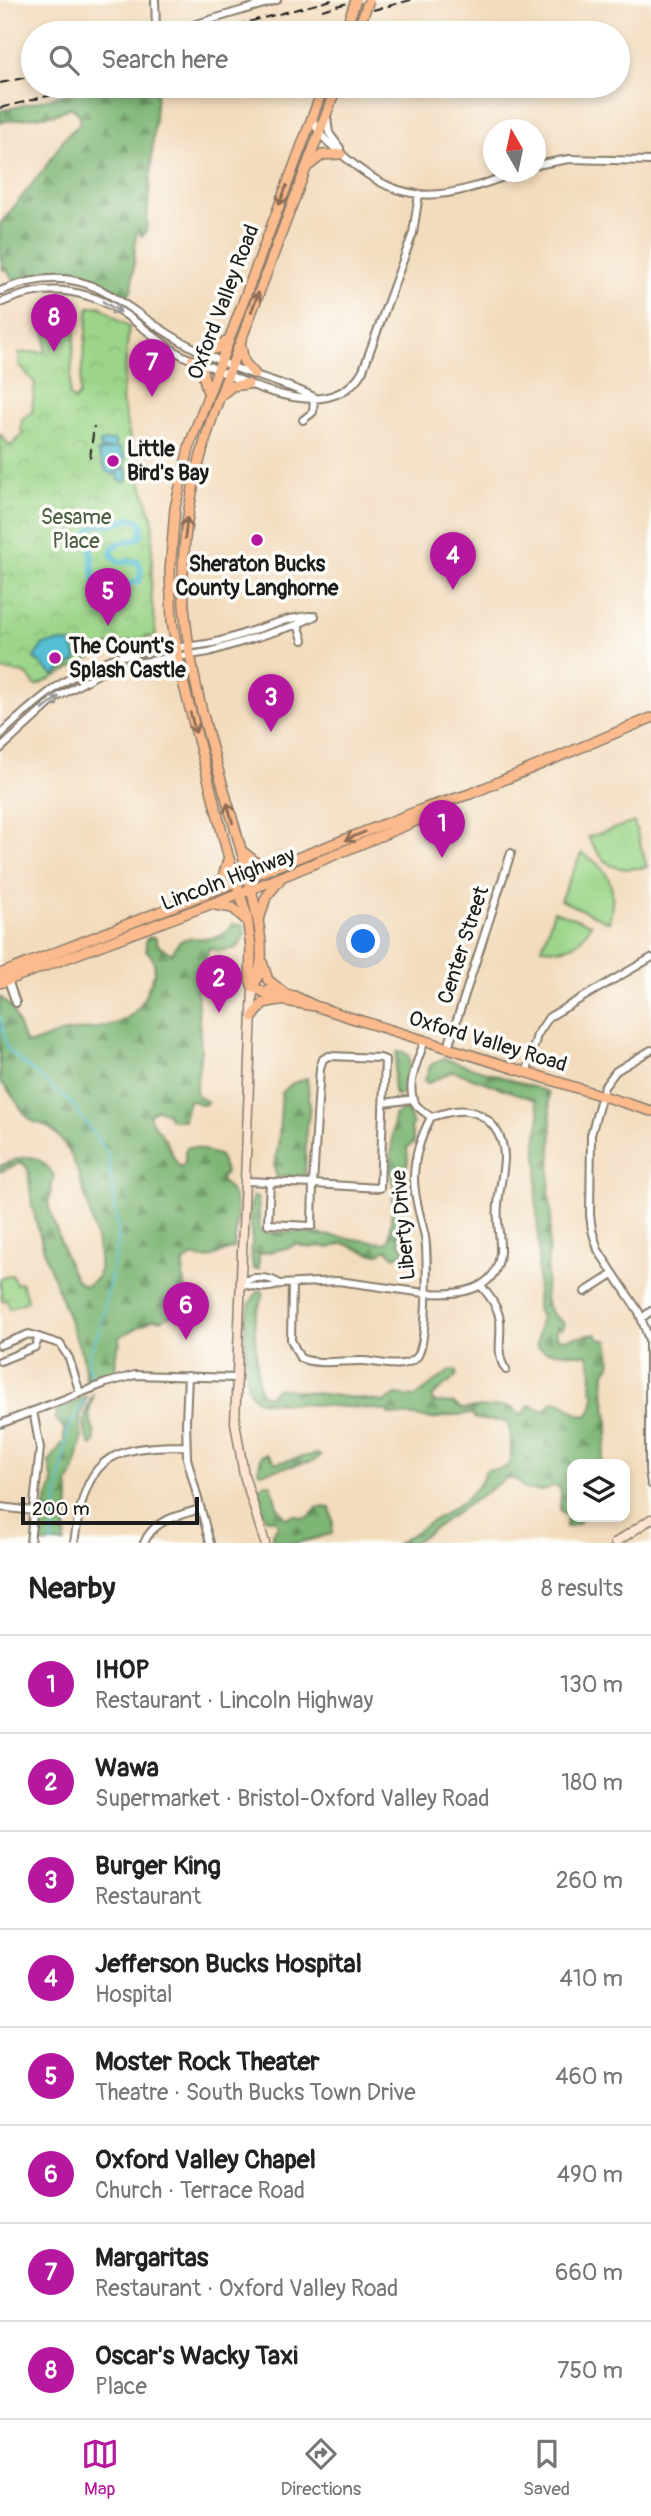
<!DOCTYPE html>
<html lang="en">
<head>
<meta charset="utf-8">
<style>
  :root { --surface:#fff; --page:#f6f6f6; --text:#222; --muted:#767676; --line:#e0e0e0; --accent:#b5179e }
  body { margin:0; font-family:Pangolin,sans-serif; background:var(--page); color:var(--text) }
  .controls { position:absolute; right:21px; bottom:21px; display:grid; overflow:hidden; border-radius:14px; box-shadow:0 4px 10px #0003 }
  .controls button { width:63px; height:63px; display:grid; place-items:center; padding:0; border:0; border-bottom:2px solid var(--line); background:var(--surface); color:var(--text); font:35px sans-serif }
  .compass { position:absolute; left:483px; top:119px; width:63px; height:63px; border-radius:50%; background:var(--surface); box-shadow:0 4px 10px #0003; rotate:351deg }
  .scale { position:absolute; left:21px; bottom:18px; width:178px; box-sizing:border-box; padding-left:7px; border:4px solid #1c1c1c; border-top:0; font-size:19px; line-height:24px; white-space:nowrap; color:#1c1c1c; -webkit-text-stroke:5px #fdfcf7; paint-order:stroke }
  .you { position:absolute; left:364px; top:942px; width:24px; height:24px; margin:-18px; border:5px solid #fff; border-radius:50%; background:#1a73e8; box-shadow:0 0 0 10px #1a73e833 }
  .badge { display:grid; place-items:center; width:46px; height:46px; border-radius:50%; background:var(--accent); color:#fff; font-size:23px; font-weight:700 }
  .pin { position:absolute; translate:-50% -58px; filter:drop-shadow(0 2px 4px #0008) }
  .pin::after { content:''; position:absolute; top:37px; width:24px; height:21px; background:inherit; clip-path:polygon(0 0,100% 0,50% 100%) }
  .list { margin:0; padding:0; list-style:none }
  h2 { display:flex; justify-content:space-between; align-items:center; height:91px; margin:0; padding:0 28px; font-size:30px }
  h2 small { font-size:23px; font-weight:400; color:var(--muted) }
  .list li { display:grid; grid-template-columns:46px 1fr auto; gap:21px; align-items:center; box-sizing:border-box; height:98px; padding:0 28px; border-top:2px solid var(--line) }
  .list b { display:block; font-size:26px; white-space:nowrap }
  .list p { margin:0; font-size:23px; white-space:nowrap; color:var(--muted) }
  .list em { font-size:23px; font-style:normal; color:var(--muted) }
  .icon { flex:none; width:38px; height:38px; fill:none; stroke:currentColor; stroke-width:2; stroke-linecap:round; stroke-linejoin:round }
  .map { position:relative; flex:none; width:651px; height:1543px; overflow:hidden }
  .search { position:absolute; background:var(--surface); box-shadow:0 4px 10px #0003; left:21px; right:21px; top:21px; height:77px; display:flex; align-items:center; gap:18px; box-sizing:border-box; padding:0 24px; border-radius:38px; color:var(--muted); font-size:26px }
  .sheet { height:875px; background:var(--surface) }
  nav { display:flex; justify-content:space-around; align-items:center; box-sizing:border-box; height:98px; border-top:2px solid var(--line); background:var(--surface); font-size:19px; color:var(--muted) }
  nav a { display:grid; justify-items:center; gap:4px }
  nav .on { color:var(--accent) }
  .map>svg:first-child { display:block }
  .grass { fill:#9cd589; stroke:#5c7852; stroke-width:2 }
  .forest { fill:url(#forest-firs); stroke:#4c6948; stroke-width:2 }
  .park { fill:url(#park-crowns); stroke:#5c7852; stroke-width:2 }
  .water { fill:#57bfd4; stroke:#3a6e78; stroke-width:2 }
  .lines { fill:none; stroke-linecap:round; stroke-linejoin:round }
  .stream { stroke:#57bfd4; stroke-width:2 }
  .canal { stroke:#57bfd4; stroke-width:6 }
  .street-casing { stroke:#887c6c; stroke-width:10 }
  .secondary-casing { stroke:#887c6c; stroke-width:11 }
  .primary-casing { stroke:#887c6c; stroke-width:12 }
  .street { stroke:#fff; stroke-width:6 }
  .secondary { stroke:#fde4d1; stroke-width:8 }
  .primary { stroke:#fbbb8d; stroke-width:9 }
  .rail { stroke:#1c1c1c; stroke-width:2; stroke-dasharray:10 5; stroke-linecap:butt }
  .primary-bridge-casing { stroke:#887c6c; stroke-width:12; stroke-linecap:butt }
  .primary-bridge { stroke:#fbbb8d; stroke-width:9 }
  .oneway { stroke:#8c6c54 }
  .oneway2 { stroke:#999 }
  .poi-dot { fill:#b5179e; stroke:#fdfcf7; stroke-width:2.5 }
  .labels { text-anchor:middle; stroke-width:7; stroke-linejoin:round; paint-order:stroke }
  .street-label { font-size:21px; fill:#1c1c1c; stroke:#fdfcf7 }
  .poi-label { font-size:21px; font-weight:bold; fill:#1c1c1c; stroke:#fdfcf7; text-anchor:start }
  .park-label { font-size:21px; fill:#495d42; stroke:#fdfcf7 }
</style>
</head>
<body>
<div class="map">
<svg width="651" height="1543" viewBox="0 0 651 1543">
  <defs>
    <pattern id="forest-firs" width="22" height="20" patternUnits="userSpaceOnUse" patternTransform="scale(1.75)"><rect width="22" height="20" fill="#7db675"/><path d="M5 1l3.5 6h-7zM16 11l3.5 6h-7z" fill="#66935f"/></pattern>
    <pattern id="park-crowns" width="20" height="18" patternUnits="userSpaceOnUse" patternTransform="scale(1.75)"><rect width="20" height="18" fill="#9cd589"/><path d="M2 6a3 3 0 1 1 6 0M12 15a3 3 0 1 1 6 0" fill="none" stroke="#86b676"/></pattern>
  </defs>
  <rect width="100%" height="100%" fill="#fdfcf7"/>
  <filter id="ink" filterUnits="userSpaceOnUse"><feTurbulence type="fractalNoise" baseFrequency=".0143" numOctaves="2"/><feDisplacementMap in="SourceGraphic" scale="14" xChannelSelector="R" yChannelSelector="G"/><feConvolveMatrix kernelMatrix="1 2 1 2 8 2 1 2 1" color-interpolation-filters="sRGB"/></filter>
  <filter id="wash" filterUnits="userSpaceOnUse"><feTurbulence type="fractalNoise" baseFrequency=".00686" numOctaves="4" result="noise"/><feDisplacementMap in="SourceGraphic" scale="28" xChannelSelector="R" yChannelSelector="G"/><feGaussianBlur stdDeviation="1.57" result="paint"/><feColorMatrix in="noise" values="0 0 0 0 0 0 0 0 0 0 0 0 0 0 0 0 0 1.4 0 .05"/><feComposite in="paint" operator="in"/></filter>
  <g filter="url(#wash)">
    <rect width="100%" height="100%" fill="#f3dcbd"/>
    <path class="grass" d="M 634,822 L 647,867 C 612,872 606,867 588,837 Z
      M 582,853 C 612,870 617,889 609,922 L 560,900 Z
      M 554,911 L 591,924 C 579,947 567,951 542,948 Z"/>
    <path class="forest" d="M 98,86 L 161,86 L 157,91 L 146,232 L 142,237 L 139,229 L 136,236 L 132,290 L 126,297 C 106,284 83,270 58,272 C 43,274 28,278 13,280 L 7,269 L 3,270 L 0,252 L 0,224 L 45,168 L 65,137 L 79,125 L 80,115 L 71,107 L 56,114 L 0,122 L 0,111 Z
      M 233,924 L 244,925 L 245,935 L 237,948 L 218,951 L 209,948 L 205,961 L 198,970 L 197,989 L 201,1050 L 196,1090 L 197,1095 L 207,1102 L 204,1105 L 189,1100 L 184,1120 L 171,1120 L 166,1112 L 157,1109 L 149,1115 C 151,1124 157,1127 162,1135 C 170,1145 171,1157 180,1167 L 185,1163 L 185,1151 L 188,1147 C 200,1146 207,1153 219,1155 L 226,1173 L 221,1178 L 222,1182 C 244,1198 236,1225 234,1248 C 218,1252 210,1264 193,1256 L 184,1262 L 183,1278 L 187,1293 L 198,1297 L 200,1302 L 161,1320 L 154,1319 L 119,1337 L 120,1343 L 116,1352 L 115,1373 L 86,1381 L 83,1357 L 46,1258 L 32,1206 L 28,1169 L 22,1162 L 0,1172 L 0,1166 C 24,1156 37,1149 54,1176 L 48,1204 L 53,1220 L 69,1266 L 76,1280 L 85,1286 C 90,1283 95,1281 98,1276 C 105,1258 79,1166 68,1150 C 63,1142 55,1130 46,1126 C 41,1123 36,1124 31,1120 C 18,1109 14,1093 0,1082 L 0,997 L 12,1008 L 25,1042 L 30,1044 C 41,1041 50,1036 61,1033 C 86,1028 120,1031 138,1008 C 144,1001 146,992 150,984 C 157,971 157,960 146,950 L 146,940 L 150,937 L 155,937 L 158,945 L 172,954 C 183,921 211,955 233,924 Z
      M 402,1051 L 408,1055 L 410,1059 L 403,1093 L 398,1096 L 395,1095 L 393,1085 L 397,1052 Z
      M 443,1058 L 548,1092 L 552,1130 L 549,1193 L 551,1214 L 545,1300 L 551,1313 L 565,1324 L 561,1329 L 556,1327 L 557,1337 L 562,1339 L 596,1334 L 601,1340 L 608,1340 L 611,1358 L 610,1365 L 605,1372 L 604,1393 L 608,1419 L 608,1434 L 601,1464 L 572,1464 L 572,1517 L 581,1517 L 578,1524 L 566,1527 L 567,1516 L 560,1510 L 561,1493 L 559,1487 L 553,1486 L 543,1491 L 524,1489 L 518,1481 L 508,1477 L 413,1543 L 398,1543 L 464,1501 L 481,1482 L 486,1470 C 491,1469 499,1470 504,1468 C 516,1463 510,1434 508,1423 C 497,1419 486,1422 474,1418 L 473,1414 L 453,1415 L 433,1419 L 414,1416 L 391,1415 L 386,1411 L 375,1409 L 259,1401 C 241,1390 248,1372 246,1354 C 244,1333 242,1305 260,1290 L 264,1293 C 263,1302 256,1309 255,1319 C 254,1325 258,1386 260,1391 C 262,1396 265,1395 270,1395 L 276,1388 L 385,1402 L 396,1395 L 415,1397 L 451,1370 L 455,1370 L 457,1374 C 452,1384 438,1388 432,1398 L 433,1402 L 453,1403 L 462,1409 L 500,1406 L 513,1408 L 519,1414 L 524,1413 L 529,1405 L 545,1411 L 553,1401 C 571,1403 571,1415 587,1416 L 593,1407 L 595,1394 L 591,1389 L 592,1373 L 588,1355 L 545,1351 L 538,1347 L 537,1343 L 541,1317 L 537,1309 L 539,1248 L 536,1200 L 538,1167 L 536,1142 L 540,1114 L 535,1100 L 453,1071 L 429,1083 L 424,1082 L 430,1066 Z
      M 307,1078 L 310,1108 L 306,1131 L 305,1177 L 301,1179 L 288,1175 L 276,1178 L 274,1164 C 280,1154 280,1106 282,1093 L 291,1084 Z
      M 403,1110 L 408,1111 L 413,1125 L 411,1128 L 414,1143 L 407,1148 L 408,1161 L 402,1185 L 404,1195 L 399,1201 L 403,1211 L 396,1226 L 400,1233 L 399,1243 L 405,1247 L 403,1253 L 395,1257 L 387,1249 L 379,1254 L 371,1254 L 343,1243 L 330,1248 L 319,1246 L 309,1248 L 295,1244 L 291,1247 L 259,1254 L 259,1269 L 254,1269 C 250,1259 252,1251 252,1241 C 251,1226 247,1211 253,1196 L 258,1199 L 260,1228 L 264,1233 L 302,1232 L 384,1243 L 389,1241 L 394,1189 L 390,1169 L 394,1115 Z
      M 93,1395 C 94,1402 89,1406 89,1413 C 90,1425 97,1431 94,1444 L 91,1446 C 80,1428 84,1411 93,1395 Z
      M 87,1396 L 80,1417 L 82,1440 L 74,1472 L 68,1483 C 72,1502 65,1523 65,1543 L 40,1543 L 42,1534 L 39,1524 L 53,1483 L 49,1462 L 64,1441 L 64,1429 L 55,1417 L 58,1409 Z
      M 267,1454 L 276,1463 L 316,1454 L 321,1456 L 313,1461 L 261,1473 L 258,1471 L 261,1456 Z
      M 266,1483 L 271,1484 L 277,1506 L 286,1518 L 294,1515 C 310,1521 307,1518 318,1507 L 330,1508 L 333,1521 L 332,1534 L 297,1543 L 273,1543 L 272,1535 L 278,1526 L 276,1520 L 265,1518 L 256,1493 L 257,1488 Z"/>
    <path class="park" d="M 100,306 L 129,327 L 122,400 L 134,459 L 153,520 L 151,594 L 156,636 L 108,645 C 105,650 105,650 100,653 C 93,657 39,685 36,686 L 25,673 L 1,670 L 0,434 L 10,446 L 24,434 L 21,431 L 22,419 L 32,412 L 35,383 L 19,365 L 19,353 L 45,352 L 48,311 L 77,312 L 69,395 L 74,401 L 79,395 L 89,307 Z
      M 12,1275 L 16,1284 L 21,1282 L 28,1301 L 10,1308 L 7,1300 L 2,1301 L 0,1279 Z"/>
    <path class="water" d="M 114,440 L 116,443 L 113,448 L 119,448 L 125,458 L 123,467 L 113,472 L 126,468 L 128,479 L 125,482 L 118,479 L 119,473 L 114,475 L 107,472 L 97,452 L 110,450 L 108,448 L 101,450 L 100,442 Z
      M 66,642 L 72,644 L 76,656 L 76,661 L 53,675 L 34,658 L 43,644 Z"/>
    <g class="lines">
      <path class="stream" d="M 0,1016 L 7,1049 L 73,1105 L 108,1154 L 119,1237 L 100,1329 L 90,1352 L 88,1363 L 90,1376
        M 51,1543 L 68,1428 L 85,1400"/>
      <path class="canal" d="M 133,518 L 142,524 L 141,536 C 132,545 113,538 111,554 L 118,562 L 138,561 L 141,569 L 139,581 L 106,591 L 102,590 L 94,578 L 89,533 L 95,525 L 115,523 Z"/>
    </g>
  </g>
  <g filter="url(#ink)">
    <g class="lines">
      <defs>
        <path id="street" d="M 155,0 L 156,27 L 162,32 L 166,33 L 277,0
          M 312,117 C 317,136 332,145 346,158 C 407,211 447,198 517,172
          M 327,117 L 329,133 L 340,148
          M 536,165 L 569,159 L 651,161
          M 0,291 C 93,254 117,309 190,346 C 204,353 219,361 233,367 C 260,378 288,384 314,397
          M 0,303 C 30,290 57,286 88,296 C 123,306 148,335 178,353 C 191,361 205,364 218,370 C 258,390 334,423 363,370 L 413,233 L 419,194
          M 303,420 L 313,412 L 314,397
          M 298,624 L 303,640
          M 0,735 C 39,698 77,665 131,654 C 156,648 182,648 207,644 C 242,638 275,618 311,616
          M 0,749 L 56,698 L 100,673 L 137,663 L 209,652 L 296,625 L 315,616
          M 8,980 L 16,1003
          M 425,1040 C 419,1058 403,1089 417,1106 C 421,1110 427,1114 431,1117
          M 448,1047 L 511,853
          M 651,1050 L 616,1071 L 604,1087 L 591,1135 L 590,1215 L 592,1230 L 598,1250 L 639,1312 L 649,1340 L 649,1470 L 651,1484
          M 329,1056 L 380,1058 L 385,1060 L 380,1188 L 313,1184 L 320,1068 L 323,1059 Z
          M 527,1071 L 537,1035 L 549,1017 L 651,958
          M 384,1103 L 414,1099
          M 246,1181 L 313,1184 L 312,1226 L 268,1224 L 270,1182
          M 241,1283 C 252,1287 270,1290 280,1284 L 338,1281 L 425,1293 C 456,1295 497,1293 500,1253 C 501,1237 496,1220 498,1205 C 499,1189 504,1172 504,1157 C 504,1136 490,1114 467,1111 C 455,1109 442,1114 431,1117 C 421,1137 414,1156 414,1179 C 414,1199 421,1217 425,1237 C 428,1255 428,1348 416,1358 C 402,1370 380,1362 364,1361 C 342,1360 320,1366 300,1358 L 291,1340 L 292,1284
          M 241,1283 C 252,1276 269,1276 280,1284
          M 481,1286 C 490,1296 498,1307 500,1320 C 502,1338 495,1355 506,1370
          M 585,1292 L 613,1274
          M 642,1318 L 651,1311
          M 0,1345 L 29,1334 L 60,1344 L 69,1358 L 80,1393
          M 0,1361 L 35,1347 L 39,1337
          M 188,1376 L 186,1422 L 187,1458 L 210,1543
          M 0,1424 L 106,1383 L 135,1375 L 236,1378
          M 0,1507 L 34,1511
          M 30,1543 L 40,1448 L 33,1411
          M 74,1543 C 86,1460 103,1446 186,1446
          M 144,1543 C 154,1519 178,1516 200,1509"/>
        <path id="secondary" d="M 253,987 L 235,1422 L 244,1475 L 265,1543
          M 615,1543 L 651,1519"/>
        <path id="primary" d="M 307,167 L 322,155 L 341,154
          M 241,346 L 244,362 L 255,374
          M 203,352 L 218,348 L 226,341
          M 192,360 L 202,370 L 207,390
          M 221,395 L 232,386 L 248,384
          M 242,851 L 258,864 L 275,865
          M 212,890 L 223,877 L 228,860
          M 215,905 L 233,908 L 245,919
          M 260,917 L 266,897 L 279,881
          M 262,962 L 268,980 L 283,992
          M 0,974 L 428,807 L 470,794 L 651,718
          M 0,983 L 267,883 L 416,821 L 447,806
          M 253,987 C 264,969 262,946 259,926 C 239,818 192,715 184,605 C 179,539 193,475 214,412 L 337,86
          M 269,990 L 294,996 L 315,1006 L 352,1018 L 651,1111
          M 315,1006 L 280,1000 L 253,987 L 250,980 L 251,948 L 247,916 L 228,855 L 182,678 L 172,621 L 170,572 L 175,508 L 190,444 L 324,86
          M 253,1017 L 263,1003 L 279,1000"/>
      </defs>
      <use href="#street" class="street-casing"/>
      <use href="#secondary" class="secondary-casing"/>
      <use href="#primary" class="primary-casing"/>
      <use href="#street" class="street"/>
      <use href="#secondary" class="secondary"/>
      <use href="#primary" class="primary"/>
      <path class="rail" d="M 322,10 L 359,0
        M 206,33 L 332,0
        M 286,33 L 411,0
        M 0,83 L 33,76
        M 0,108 L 87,86
        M 90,458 L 94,426"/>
      <defs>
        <path id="primary-bridge" d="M 357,32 L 369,0
          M 344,33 L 356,0"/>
      </defs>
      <use href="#primary-bridge" class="primary-bridge-casing"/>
      <use href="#primary-bridge" class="primary-bridge"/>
    </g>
    <defs><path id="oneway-shaft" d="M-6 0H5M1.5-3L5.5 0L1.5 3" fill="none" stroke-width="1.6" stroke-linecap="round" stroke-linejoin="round" transform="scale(1.75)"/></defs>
    <g class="oneway">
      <use href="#oneway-shaft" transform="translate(283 195) rotate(111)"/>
      <use href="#oneway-shaft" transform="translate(255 302) rotate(-69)"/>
      <use href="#oneway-shaft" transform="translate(186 528) rotate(-84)"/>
      <use href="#oneway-shaft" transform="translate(193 723) rotate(75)"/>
      <use href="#oneway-shaft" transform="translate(230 813) rotate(-105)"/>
      <use href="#oneway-shaft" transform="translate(355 836) rotate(158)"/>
    </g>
    <g class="oneway2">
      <use href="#oneway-shaft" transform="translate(112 307) rotate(31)"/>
      <use href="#oneway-shaft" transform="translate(51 703) rotate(-40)"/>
    </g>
  </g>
  <g class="poi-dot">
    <circle cx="113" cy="461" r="7"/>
    <circle cx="257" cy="540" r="7"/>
    <circle cx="55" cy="658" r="7"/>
  </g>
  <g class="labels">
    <g class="street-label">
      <text transform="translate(223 302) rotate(-69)" y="7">Oxford Valley Road</text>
      <text transform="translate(228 879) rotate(-21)" y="7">Lincoln Highway</text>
      <text transform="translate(463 945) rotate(-72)" y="7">Center Street</text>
      <text transform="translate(488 1041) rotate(17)" y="7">Oxford Valley Road</text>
      <text transform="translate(403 1225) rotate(-95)" y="7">Liberty Drive</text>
    </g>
    <g class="poi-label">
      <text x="127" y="456">Little<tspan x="127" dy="24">Bird's Bay</tspan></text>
      <text x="257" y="571" text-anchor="middle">Sheraton Bucks<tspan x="257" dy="24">County Langhorne</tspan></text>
      <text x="69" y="653">The Count's<tspan x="69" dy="24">Splash Castle</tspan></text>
    </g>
    <g class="park-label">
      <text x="76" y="524">Sesame<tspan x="76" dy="24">Place</tspan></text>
    </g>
  </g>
</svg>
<div class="controls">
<button><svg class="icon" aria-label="layers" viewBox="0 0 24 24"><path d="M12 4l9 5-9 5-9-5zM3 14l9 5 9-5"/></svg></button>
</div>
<svg class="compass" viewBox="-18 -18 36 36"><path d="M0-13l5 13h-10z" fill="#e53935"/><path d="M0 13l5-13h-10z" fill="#767676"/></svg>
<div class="scale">200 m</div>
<div class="you"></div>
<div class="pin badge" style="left:442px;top:858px">1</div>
<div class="pin badge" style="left:219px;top:1013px">2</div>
<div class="pin badge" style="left:271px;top:732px">3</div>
<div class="pin badge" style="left:453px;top:590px">4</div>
<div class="pin badge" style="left:108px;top:626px">5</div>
<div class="pin badge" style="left:186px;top:1340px">6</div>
<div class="pin badge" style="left:152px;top:397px">7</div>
<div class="pin badge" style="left:54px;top:352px">8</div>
<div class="search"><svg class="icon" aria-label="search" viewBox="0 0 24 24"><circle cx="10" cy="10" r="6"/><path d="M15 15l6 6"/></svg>Search here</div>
</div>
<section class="sheet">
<h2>Nearby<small>8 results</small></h2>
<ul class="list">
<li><span class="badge">1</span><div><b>IHOP</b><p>Restaurant · Lincoln Highway</p></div><em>130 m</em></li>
<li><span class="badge">2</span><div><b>Wawa</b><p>Supermarket · Bristol-Oxford Valley Road</p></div><em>180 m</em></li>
<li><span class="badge">3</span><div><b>Burger King</b><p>Restaurant</p></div><em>260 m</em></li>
<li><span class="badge">4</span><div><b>Jefferson Bucks Hospital</b><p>Hospital</p></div><em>410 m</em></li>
<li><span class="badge">5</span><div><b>Moster Rock Theater</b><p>Theatre · South Bucks Town Drive</p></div><em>460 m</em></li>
<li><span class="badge">6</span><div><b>Oxford Valley Chapel</b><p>Church · Terrace Road</p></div><em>490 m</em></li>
<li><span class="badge">7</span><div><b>Margaritas</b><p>Restaurant · Oxford Valley Road</p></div><em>660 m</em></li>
<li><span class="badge">8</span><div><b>Oscar's Wacky Taxi</b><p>Place</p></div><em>750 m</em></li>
</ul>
</section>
<nav>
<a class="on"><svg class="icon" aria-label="map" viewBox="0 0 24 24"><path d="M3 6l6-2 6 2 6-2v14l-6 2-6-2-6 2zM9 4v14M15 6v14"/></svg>Map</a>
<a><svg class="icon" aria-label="directions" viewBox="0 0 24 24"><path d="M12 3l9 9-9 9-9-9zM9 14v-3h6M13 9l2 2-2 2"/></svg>Directions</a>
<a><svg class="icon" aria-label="saved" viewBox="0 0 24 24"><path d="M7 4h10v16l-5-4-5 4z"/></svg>Saved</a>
</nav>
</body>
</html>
